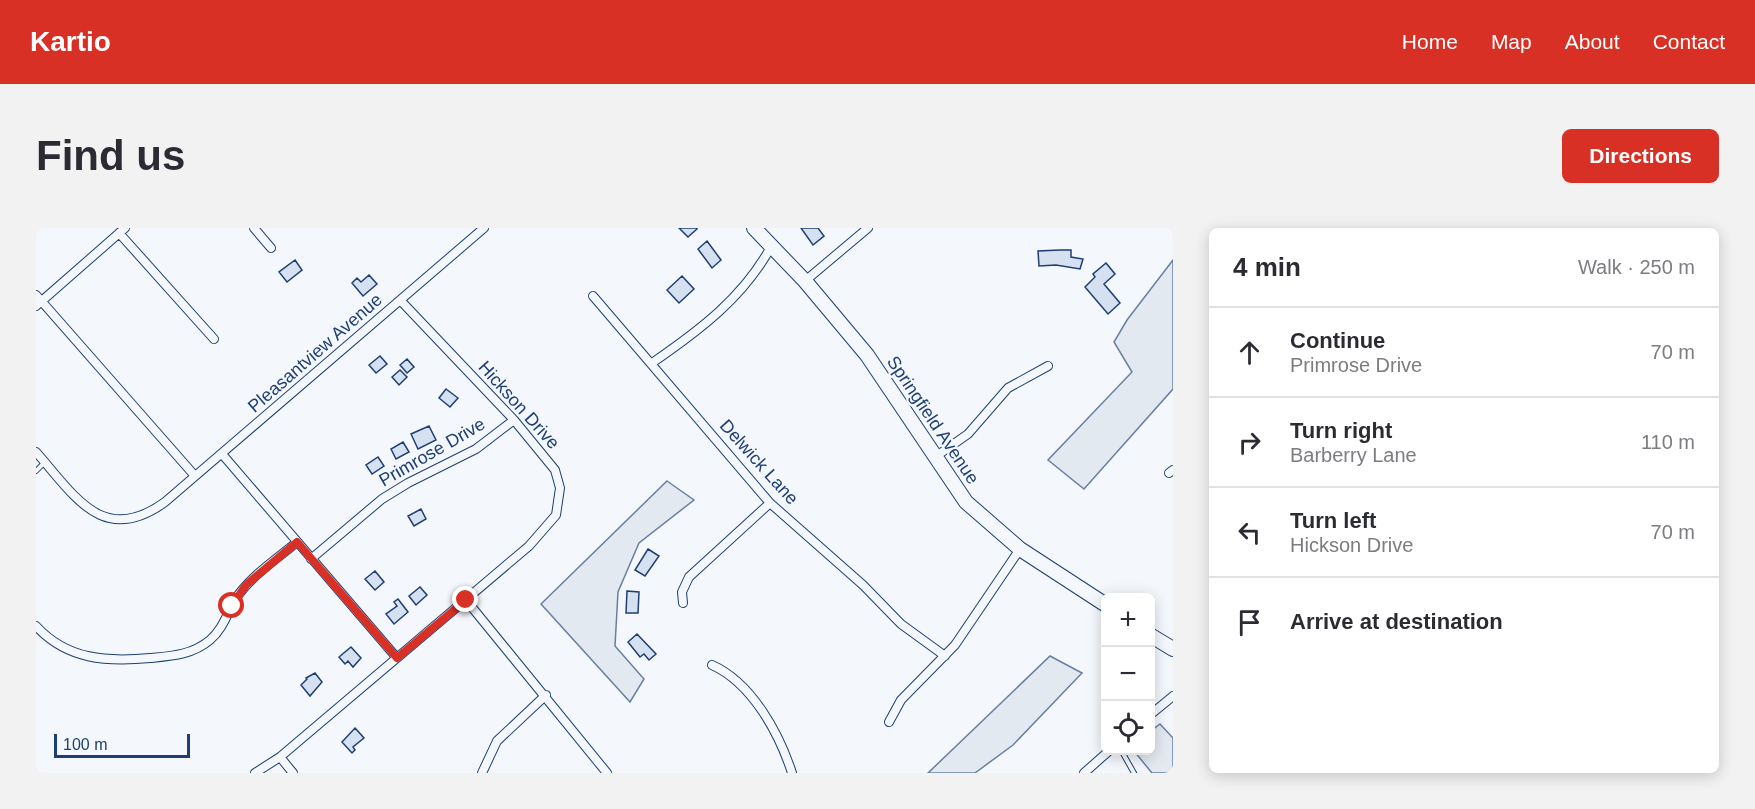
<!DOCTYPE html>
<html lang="en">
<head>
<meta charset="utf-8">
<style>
  :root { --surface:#fff; --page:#f2f2f3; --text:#2b2b33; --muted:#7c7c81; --line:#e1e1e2; --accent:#d93025 }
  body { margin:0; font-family:Helvetica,sans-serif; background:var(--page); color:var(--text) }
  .controls { position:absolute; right:18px; bottom:18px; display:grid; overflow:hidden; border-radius:9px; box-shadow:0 3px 15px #0003 }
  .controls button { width:54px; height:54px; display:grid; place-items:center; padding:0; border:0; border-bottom:2px solid var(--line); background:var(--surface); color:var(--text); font:30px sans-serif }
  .scale { position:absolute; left:18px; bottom:15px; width:136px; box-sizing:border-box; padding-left:6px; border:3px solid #1d3f73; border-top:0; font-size:16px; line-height:21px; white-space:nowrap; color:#1d3f73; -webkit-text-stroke:4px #f4f7fb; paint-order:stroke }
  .stop { position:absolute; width:18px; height:18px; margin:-14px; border:4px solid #d93025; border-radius:50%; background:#fff }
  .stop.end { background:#d93025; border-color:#fff; box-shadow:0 2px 6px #0008 }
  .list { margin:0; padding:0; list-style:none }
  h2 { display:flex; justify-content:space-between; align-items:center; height:78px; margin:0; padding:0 24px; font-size:26px }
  h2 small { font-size:20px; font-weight:400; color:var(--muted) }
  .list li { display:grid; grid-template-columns:39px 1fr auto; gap:18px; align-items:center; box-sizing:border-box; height:90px; padding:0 24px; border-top:2px solid var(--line) }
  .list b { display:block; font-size:22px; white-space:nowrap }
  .list p { margin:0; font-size:20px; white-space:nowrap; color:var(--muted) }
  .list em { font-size:20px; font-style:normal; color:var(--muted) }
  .icon { flex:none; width:33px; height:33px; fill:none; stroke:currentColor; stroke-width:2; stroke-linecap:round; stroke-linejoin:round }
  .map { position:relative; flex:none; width:1137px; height:545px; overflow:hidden; border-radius:9px }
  header { display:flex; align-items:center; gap:36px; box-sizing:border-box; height:84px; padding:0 30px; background:var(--accent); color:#fff }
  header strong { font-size:28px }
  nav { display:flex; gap:33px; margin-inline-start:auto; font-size:21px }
  .intro { display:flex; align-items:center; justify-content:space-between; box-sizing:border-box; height:144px; padding:0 36px }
  h1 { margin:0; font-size:42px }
  .button { padding:15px 27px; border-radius:9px; background:var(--accent); color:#fff; font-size:21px; font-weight:700 }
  main { display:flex; gap:36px; padding:0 36px }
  aside { flex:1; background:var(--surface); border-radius:9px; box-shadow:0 3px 15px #0003 }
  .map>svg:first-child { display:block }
  .green { fill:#e3e9f0; stroke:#687fa3; stroke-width:1.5 }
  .building { fill:#d5e0f0; stroke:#1d3f73; stroke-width:1.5 }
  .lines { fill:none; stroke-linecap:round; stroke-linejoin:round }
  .service-casing { stroke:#1d3f73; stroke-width:6 }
  .minor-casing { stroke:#1d3f73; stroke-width:10 }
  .primary-casing { stroke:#1d3f73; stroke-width:16 }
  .service { stroke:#f4f7fb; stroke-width:4 }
  .minor { stroke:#f4f7fb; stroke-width:8 }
  .primary { stroke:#f4f7fb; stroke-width:14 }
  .route { stroke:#d93025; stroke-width:8 }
  .labels { text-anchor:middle; stroke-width:4.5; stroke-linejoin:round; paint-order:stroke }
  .street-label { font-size:18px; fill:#1d3f73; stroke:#f4f7fb }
</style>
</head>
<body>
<header>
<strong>Kartio</strong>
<nav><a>Home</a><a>Map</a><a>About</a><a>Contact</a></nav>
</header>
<div class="intro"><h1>Find us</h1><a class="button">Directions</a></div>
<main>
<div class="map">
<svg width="1137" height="545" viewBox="0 0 1137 545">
  <rect width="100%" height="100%" fill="#f4f7fb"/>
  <path class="green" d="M 1137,32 L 1137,161 L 1048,261 L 1012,232 L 1096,144 L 1078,114 L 1091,92 Z
    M 631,253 L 658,272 L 603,315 L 582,364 L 579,418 L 608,451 L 594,474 L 505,376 Z
    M 1014,428 L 1046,445 L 977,517 L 939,545 L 892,545 Z
    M 1124,496 L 1137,510 L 1137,545 L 1116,545 L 1098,523 L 1114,522 L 1115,503 Z"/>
  <path class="building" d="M 643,0 L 661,0 L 661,1 L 652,9 Z
    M 765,0 L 782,0 L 788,8 L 777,17 Z
    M 671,13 L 685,32 L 676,40 L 662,21 Z
    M 1024,22 L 1035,22 L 1035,29 L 1047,31 L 1044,41 L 1020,37 L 1003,38 L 1002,23 Z
    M 259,32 L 266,42 L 251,54 L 243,44 Z
    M 1070,35 L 1079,46 L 1068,56 L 1084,75 L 1072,86 L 1049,59 L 1059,49 L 1057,46 Z
    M 333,47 L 341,56 L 327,68 L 316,55 L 321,50 L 325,54 Z
    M 646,48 L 658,61 L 643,75 L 631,62 Z
    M 344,128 L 351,136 L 340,145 L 333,137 Z
    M 371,131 L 378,139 L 371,145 L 364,137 Z
    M 364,142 L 371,149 L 363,157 L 356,149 Z
    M 410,161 L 422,170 L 414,179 L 403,170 Z
    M 393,198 L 400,212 L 382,221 L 375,206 Z
    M 367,214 L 373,224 L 360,231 L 355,221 Z
    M 342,229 L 348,238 L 336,246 L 330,237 Z
    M 385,281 L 390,291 L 378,298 L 372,288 Z
    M 612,321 L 623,328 L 609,348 L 599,342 Z
    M 339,343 L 348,354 L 339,362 L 329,351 Z
    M 384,359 L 391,367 L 380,377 L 373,368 Z
    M 591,363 L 603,364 L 602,385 L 590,385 Z
    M 362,371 L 372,384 L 358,396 L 350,386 L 361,378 L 358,374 Z
    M 601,406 L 620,426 L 613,432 L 608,426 L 604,429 L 592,414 Z
    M 315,419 L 325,430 L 317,439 L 312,433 L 309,436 L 303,429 Z
    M 279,445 L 286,454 L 274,468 L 265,457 L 271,451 L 270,450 Z
    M 319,500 L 328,510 L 317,519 L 319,522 L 316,525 L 306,514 Z"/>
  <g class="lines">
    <defs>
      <path id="service" d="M 0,243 L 8,235
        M 1085,522 L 1098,545"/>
      <path id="minor" d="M 218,0 L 235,20
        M 83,5 L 178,111
        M 769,53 L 832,0
        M 0,67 L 159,248
        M 557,68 L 734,275 L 827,357 L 865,396 L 909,428
        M 0,78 L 89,0
        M 616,135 C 664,102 708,69 736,17
        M 0,224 C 39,268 67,319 129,274 L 448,0
        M 186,226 L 361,430
        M 899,229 L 932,206 L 972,160 L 1012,138
        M 1133,245 L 1137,242
        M 275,331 L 346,271 L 372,255 L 440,221 L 478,192
        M 430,372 L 571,545
        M 647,375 L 646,364 L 653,349 L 734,275
        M 0,398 C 31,432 71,434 114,430 C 136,428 156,427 174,412 C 189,399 192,381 203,366 C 218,346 242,330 261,314
        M 676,437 C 716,455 743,505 756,545
        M 1114,487 L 1137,468
        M 853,494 L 865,472 L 919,417 L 984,321
        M 244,529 L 257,545
        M 219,545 L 244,529 L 493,318 L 520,287 L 524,260 L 519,242 L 478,192 L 365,73
        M 446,545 L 461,513 L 510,467
        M 1048,545 L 1074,522"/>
      <path id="primary" d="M 718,0 L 769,53 L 831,127 L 930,274 L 984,321 L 1070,377
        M 1114,407 L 1137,421"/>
    </defs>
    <use href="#service" class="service-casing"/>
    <use href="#minor" class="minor-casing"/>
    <use href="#primary" class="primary-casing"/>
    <use href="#service" class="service"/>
    <use href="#minor" class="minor"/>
    <use href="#primary" class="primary"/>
  </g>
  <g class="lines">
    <path class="route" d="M 196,378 L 210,357 L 261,314 L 361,430 L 430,372"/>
  </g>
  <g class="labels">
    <g class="street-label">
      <text transform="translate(279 125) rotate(-41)" y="6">Pleasantview Avenue</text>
      <text transform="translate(483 177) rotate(48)" y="6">Hickson Drive</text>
      <text transform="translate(897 192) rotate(56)" y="6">Springfield Avenue</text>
      <text transform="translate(396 224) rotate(-30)" y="6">Primrose Drive</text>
      <text transform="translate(723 234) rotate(48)" y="6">Delwick Lane</text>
    </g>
  </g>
</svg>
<div class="controls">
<button>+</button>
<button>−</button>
<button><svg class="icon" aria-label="locate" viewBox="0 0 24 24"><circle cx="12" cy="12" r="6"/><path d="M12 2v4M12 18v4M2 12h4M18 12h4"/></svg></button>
</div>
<div class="scale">100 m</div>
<div class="stop" style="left:196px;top:378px"></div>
<div class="stop end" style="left:430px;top:372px"></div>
</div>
<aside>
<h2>4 min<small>Walk · 250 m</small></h2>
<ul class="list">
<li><svg class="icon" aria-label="ahead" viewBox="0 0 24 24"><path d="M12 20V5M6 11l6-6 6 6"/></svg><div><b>Continue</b><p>Primrose Drive</p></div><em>70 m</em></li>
<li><svg class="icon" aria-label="right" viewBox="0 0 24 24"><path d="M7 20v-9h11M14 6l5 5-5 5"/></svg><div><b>Turn right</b><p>Barberry Lane</p></div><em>110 m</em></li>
<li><svg class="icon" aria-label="left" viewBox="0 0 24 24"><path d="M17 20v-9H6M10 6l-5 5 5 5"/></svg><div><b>Turn left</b><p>Hickson Drive</p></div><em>70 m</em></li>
<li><svg class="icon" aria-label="arrive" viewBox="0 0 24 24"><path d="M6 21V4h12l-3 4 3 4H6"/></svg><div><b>Arrive at destination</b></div></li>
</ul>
</aside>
</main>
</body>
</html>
